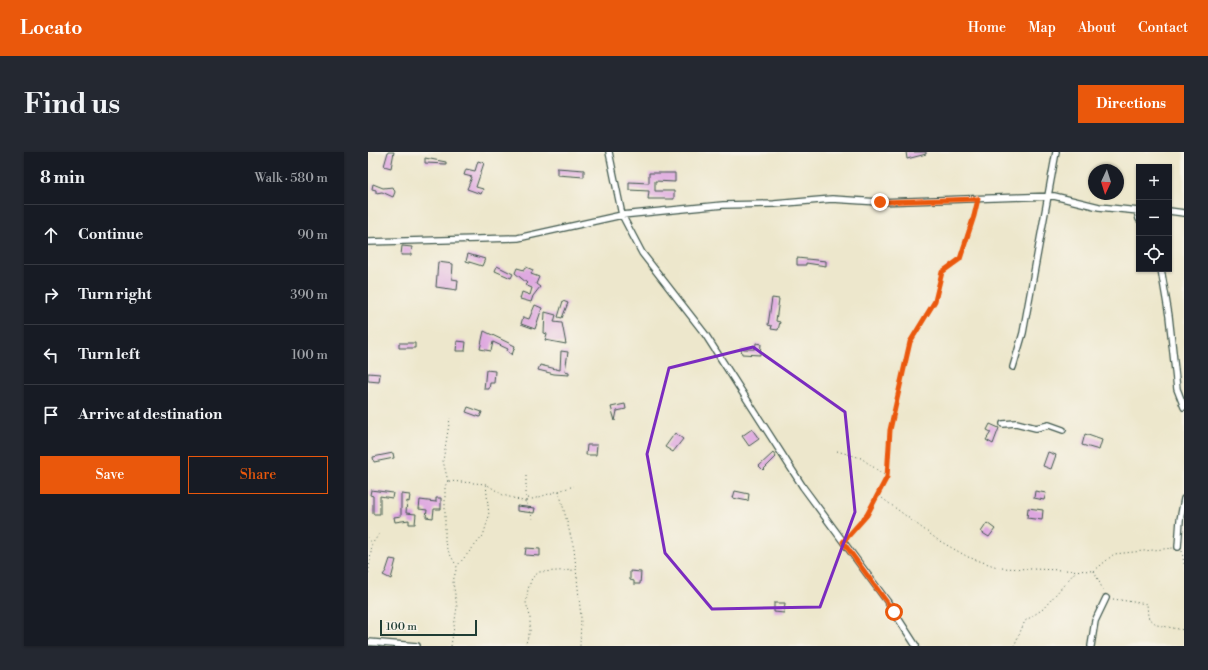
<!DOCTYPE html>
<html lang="en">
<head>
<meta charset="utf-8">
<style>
  :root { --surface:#171b24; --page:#242831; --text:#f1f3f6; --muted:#9ea1a6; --line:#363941; --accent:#ea580c }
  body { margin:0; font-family:"Libre Bodoni",serif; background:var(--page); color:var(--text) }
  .controls { position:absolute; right:12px; top:12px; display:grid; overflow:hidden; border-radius:0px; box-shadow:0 1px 3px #0004 }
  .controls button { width:36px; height:36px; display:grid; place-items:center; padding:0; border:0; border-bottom:1px solid var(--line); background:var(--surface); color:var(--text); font:20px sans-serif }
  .compass { position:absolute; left:720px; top:12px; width:36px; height:36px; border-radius:50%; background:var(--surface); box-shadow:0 1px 3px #0004; rotate:184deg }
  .scale { position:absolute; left:12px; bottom:10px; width:97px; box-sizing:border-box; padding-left:4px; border:2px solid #1f3d34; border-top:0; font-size:11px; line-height:14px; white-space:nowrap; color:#1f3d34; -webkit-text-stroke:3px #f7f3e8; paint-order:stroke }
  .stop { position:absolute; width:12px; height:12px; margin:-9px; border:3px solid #ea580c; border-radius:50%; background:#fff }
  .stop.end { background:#ea580c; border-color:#fff; box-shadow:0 1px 4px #0008 }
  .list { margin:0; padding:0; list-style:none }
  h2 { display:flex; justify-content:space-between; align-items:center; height:52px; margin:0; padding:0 16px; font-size:17px }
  h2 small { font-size:13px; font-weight:400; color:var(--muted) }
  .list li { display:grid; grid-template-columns:26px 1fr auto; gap:12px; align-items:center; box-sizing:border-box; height:60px; padding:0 16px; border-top:1px solid var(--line) }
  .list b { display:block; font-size:15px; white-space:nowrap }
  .list em { font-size:13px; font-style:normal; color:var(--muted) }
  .actions { display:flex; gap:8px; padding:12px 16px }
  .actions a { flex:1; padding:9px 0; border:1px solid var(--accent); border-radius:0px; text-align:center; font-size:14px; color:var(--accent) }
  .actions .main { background:var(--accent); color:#fff }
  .icon { flex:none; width:22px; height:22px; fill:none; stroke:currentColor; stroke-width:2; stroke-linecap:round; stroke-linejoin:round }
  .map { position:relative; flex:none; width:816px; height:494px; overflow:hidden; border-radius:0px }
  header { display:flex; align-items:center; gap:24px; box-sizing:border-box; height:56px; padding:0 20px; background:var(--accent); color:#fff }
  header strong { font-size:19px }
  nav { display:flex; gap:22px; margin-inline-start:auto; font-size:14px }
  .intro { display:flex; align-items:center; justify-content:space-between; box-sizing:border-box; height:96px; padding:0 24px }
  h1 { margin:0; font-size:28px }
  .button { padding:10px 18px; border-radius:0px; background:var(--accent); color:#fff; font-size:14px; font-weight:700 }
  main { display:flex; gap:24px; padding:0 24px }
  aside { flex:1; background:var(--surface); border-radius:0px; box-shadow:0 1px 3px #0004 }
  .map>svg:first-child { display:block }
  .building { fill:#dea7e0 }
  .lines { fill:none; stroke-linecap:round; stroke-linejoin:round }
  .street-casing { stroke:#3e564b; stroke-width:8 }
  .path { stroke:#3e564b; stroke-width:1; stroke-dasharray:1 3; stroke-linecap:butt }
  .street { stroke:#fff; stroke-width:5.5 }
  .route { stroke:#ea580c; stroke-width:5 }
  .marked { fill:none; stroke:#7b2cbf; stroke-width:3; stroke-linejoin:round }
</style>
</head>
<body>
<header>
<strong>Locato</strong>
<nav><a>Home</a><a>Map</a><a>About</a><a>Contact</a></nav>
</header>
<div class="intro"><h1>Find us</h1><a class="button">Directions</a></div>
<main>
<aside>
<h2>8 min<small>Walk · 580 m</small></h2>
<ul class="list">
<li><svg class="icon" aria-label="ahead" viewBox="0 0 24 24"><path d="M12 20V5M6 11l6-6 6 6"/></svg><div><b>Continue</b></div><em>90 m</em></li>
<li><svg class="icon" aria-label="right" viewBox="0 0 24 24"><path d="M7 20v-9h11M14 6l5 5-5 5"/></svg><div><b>Turn right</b></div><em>390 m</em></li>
<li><svg class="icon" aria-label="left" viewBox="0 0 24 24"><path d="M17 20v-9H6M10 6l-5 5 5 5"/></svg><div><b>Turn left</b></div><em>100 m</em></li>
<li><svg class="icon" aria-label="arrive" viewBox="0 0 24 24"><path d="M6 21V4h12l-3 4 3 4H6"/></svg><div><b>Arrive at destination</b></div></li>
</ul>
<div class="actions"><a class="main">Save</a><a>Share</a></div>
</aside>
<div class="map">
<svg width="816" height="494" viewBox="0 0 816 494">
  <rect width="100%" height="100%" fill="#f7f3e8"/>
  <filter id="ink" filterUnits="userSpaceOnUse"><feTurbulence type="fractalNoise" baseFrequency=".025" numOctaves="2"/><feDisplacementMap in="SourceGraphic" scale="8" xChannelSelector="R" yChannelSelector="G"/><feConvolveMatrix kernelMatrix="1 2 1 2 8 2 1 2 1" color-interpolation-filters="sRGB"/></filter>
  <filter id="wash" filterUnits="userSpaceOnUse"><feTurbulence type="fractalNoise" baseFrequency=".012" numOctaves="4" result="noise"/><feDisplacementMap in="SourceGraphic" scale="16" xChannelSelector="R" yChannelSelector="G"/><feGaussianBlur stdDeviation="0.9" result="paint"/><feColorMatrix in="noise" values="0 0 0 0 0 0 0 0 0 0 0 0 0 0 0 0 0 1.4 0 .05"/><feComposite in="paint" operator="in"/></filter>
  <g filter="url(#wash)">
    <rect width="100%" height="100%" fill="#ede7cc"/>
    <g id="blocks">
      <path class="building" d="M 20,0 L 26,0 L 23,16 L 16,14 Z
        M 538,0 L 558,0 L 558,2 L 539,7 Z
        M 57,6 L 78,10 L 78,12 L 57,11 Z
        M 110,9 L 116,11 L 108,35 L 115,37 L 113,42 L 99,37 L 104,25 L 96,23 L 98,17 L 107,19 Z
        M 189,16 L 216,18 L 216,25 L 189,23 Z
        M 281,21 L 307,21 L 307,30 L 287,29 L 287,39 L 306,39 L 306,47 L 280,47 L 281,39 L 261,38 L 261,30 L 281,31 Z
        M 5,32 L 15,36 L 25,35 L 27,40 L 25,45 L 14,40 L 8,41 L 8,38 L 4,37 Z
        M 34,94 L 44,95 L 43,103 L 33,103 Z
        M 100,102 L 117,107 L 114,114 L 98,109 Z
        M 429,106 L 458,109 L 458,114 L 438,111 L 438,113 L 429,113 Z
        M 70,110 L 85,112 L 84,127 L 90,128 L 89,138 L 68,135 Z
        M 129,114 L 145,122 L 143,126 L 127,119 Z
        M 158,115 L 165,118 L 163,122 L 171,125 L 168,132 L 172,135 L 165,144 L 163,150 L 152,147 L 154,140 L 162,143 L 164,136 L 157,133 L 159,131 L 147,121 L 149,116 L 156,118 Z
        M 404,146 L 411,147 L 408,169 L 412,170 L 410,178 L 403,177 L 404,174 L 400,173 Z
        M 195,149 L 200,151 L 194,166 L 190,165 Z
        M 167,153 L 174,156 L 167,177 L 153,172 L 155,165 L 161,167 Z
        M 177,160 L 188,163 L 186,170 L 194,171 L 198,192 L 177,188 L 179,182 L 176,181 Z
        M 116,179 L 147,194 L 144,203 L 139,199 L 140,197 L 125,190 L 123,199 L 112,197 Z
        M 89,189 L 98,190 L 97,199 L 88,199 Z
        M 31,191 L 47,191 L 47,196 L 31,196 Z
        M 388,191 L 393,192 L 392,203 L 374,202 L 373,197 L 387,197 Z
        M 193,199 L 200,200 L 197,219 L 201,220 L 201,223 L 186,222 L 170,218 L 172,213 L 192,218 Z
        M 118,218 L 127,219 L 126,231 L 122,231 L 121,237 L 116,237 Z
        M 0,221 L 12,222 L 11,230 L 0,229 Z
        M 257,252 L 258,257 L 249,259 L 247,269 L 243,255 Z
        M 100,255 L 114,260 L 112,265 L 98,260 Z
        M 622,272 L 631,276 L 625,292 L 618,288 L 623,280 L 619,278 Z
        M 384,277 L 391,287 L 381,294 L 374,284 Z
        M 307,281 L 315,287 L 305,300 L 297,295 Z
        M 717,282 L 734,288 L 731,298 L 714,293 Z
        M 219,293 L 229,293 L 228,303 L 218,303 Z
        M 680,300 L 688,303 L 683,317 L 675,314 Z
        M 25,301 L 26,306 L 6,310 L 5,305 Z
        M 405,301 L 408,305 L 395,318 L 391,314 Z
        M 3,338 L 25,341 L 24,346 L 12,344 L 12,362 L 5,362 L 5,344 L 2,343 Z
        M 367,339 L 381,342 L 380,349 L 365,346 Z
        M 667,339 L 678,341 L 676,348 L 666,346 Z
        M 33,342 L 42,343 L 41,350 L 39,349 L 38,361 L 48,362 L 47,372 L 41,372 L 41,368 L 27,370 L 26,365 L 33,364 Z
        M 68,346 L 73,346 L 73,357 L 66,357 L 65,366 L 58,365 L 59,358 L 51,357 L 52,348 L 68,350 Z
        M 149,354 L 167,356 L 166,361 L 149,359 Z
        M 660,356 L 675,358 L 674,368 L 659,366 Z
        M 619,371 L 627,377 L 621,385 L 613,380 Z
        M 158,396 L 172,397 L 172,404 L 157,403 Z
        M 22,407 L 28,408 L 23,427 L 15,423 L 18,419 Z
        M 262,419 L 273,420 L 272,432 L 266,432 L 266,429 L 262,428 Z
        M 406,451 L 417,451 L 416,461 L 406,460 Z"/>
    </g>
  </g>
  <g filter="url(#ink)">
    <use href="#blocks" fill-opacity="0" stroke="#3e564b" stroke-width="1"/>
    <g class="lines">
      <defs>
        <path id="street" d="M 241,0 L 254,63 L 274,101 L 337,182 L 435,335 L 519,449 L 548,494
          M 769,59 L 771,67
          M 801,59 L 816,61
          M 0,90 L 150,86 L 254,63 L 355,53 L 406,52 L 464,47 L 511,50 L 686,44 L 731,55 L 771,59
          M 793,117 L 801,164 L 809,237 L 816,255
          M 645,215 L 655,181 L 688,0
          M 635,272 L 648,271 L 668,276 L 681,273 L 695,278
          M 810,395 L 812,368 L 816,347
          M 0,490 L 49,494
          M 723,494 L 727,469 L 738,446"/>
      </defs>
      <use href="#street" class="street-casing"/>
      <path class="path" d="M 609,52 L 591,107 L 574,120 L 567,149 L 542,190 L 522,278 L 519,325 L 510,343 L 570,388 L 600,405 L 632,416 L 726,419 L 746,402 L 805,396
        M 469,299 L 493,306 L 519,325
        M 158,324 L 158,350 L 165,367
        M 80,329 L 77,334 L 77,388 L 78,395 L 88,413
        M 80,329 L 75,309 L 82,266
        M 81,329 L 118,332 L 135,343 L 158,350
        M 191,339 L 206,397 L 213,465 L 212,494
        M 160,346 L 165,347 L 206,334
        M 0,385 L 4,392
        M 479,386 L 499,363 L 510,343
        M 814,399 L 816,412
        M 726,419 L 736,440
        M 0,425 L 4,392 L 12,381
        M 745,447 L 779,452 L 780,465 L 789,473 L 816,478
        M 83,494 L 89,455 L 85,430 L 89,414 L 115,384 L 121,364 L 118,332
        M 157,494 L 162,479 L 162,464 L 158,451 L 160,437 L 164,426 L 171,420 L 207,418
        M 646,494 L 657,469 L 675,457 L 708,419"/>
      <use href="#street" class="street"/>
    </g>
  </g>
  <g class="lines" filter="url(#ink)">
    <path class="route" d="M 512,50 L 610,47 L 606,64 L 592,107 L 574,120 L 567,149 L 542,190 L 522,278 L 519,325 L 499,363 L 475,390 L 526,460"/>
  </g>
  <path class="marked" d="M 385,195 L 477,260 L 487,360 L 452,455 L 344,457 L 297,401 L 279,302 L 301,216 Z"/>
</svg>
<div class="controls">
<button>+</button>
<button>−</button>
<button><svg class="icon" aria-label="locate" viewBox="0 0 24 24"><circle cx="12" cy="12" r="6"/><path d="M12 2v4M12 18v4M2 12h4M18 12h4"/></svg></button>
</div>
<svg class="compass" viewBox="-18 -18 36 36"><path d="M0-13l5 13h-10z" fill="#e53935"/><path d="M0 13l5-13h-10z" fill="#9ea1a6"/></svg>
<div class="scale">100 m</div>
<div class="stop" style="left:526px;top:460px"></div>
<div class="stop end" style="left:512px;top:50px"></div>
</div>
</main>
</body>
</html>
